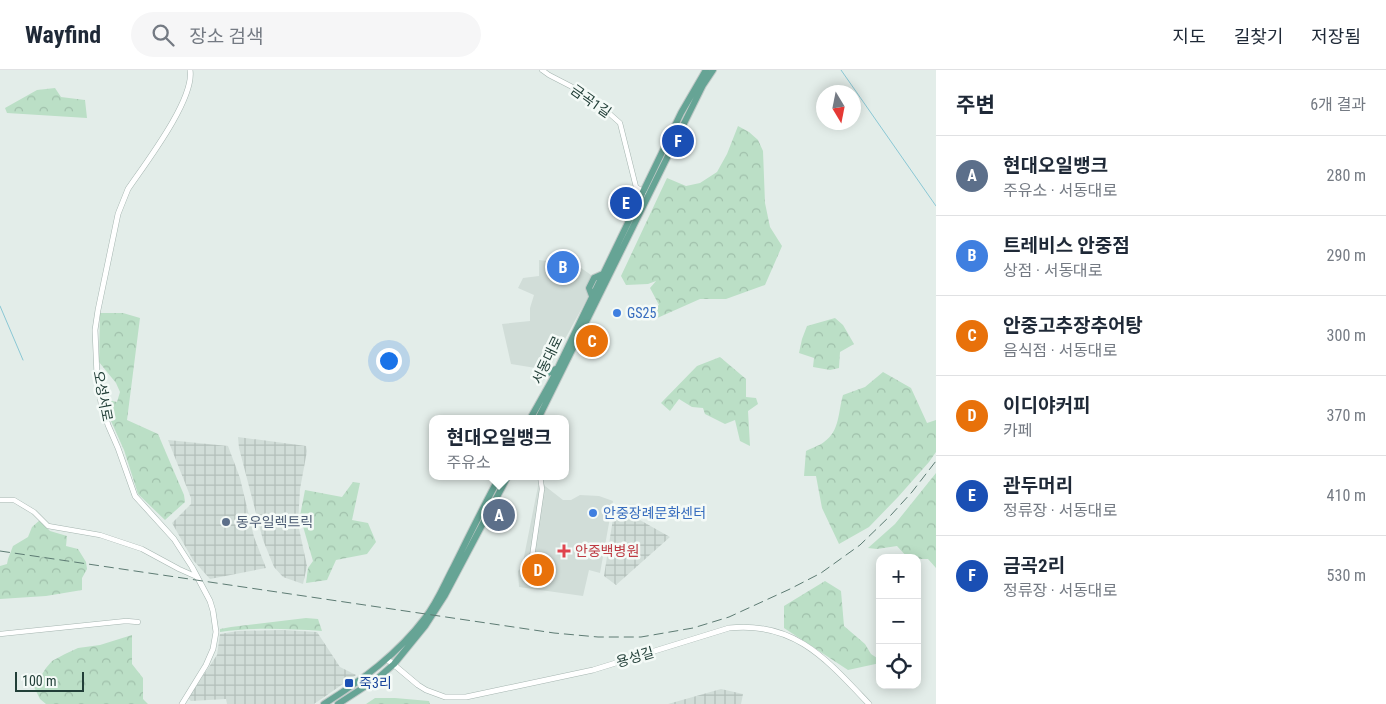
<!DOCTYPE html>
<html lang="ko">
<head>
<meta charset="utf-8">
<style>
  :root { --surface:#fff; --page:#f6f6f7; --text:#1f2937; --muted:#747a83; --line:#e0e1e3; --accent:#0f766e }
  body { margin:0; font-family:"Roboto Condensed","Noto Sans KR",sans-serif; background:var(--page); color:var(--text) }
  .controls { position:absolute; right:15px; bottom:15px; display:grid; overflow:hidden; border-radius:10px; box-shadow:0 2px 12px #0003 }
  .controls button { width:45px; height:45px; display:grid; place-items:center; padding:0; border:0; border-bottom:1px solid var(--line); background:var(--surface); color:var(--text); font:25px sans-serif }
  .compass { position:absolute; left:816px; top:15px; width:45px; height:45px; border-radius:50%; background:var(--surface); box-shadow:0 2px 12px #0003; rotate:170deg }
  .scale { position:absolute; left:15px; bottom:12px; width:69px; box-sizing:border-box; padding-left:5px; border:2px solid #223f38; border-top:0; font-size:14px; line-height:18px; white-space:nowrap; color:#223f38; -webkit-text-stroke:4px #f4faf7; paint-order:stroke }
  .you { position:absolute; left:388px; top:290px; width:18px; height:18px; margin:-12px; border:4px solid #fff; border-radius:50%; background:#1a73e8; box-shadow:0 0 0 8px #1a73e833 }
  .badge { display:grid; place-items:center; width:32px; height:32px; border-radius:50%; background:var(--accent); color:#fff; font-size:16px; font-weight:700 }
  .pin { position:absolute; translate:-50% -50%; border:2px solid #fff; box-shadow:0 1px 5px #0006 }
  .popup { position:absolute; left:429px; top:345px; width:140px; height:65px; box-sizing:border-box; display:grid; place-content:center; border-radius:10px; background:var(--surface); filter:drop-shadow(0 1px 4px #0005); font-size:16px; white-space:nowrap; color:var(--muted) }
  .popup b { font-size:19px; color:var(--text) }
  .popup::after { content:''; position:absolute; left:50%; top:100%; margin-left:-10px; border:10px solid transparent; border-top-color:var(--surface) }
  .list { margin:0; padding:0; list-style:none }
  h2 { display:flex; justify-content:space-between; align-items:center; height:65px; margin:0; padding:0 20px; font-size:21px }
  h2 small { font-size:16px; font-weight:400; color:var(--muted) }
  .list li { display:grid; grid-template-columns:32px 1fr auto; gap:15px; align-items:center; box-sizing:border-box; height:80px; padding:0 20px; border-top:1px solid var(--line) }
  .list b { display:block; font-size:19px; white-space:nowrap }
  .list p { margin:0; font-size:16px; white-space:nowrap; color:var(--muted) }
  .list em { font-size:16px; font-style:normal; color:var(--muted) }
  .icon { flex:none; width:28px; height:28px; fill:none; stroke:currentColor; stroke-width:2; stroke-linecap:round; stroke-linejoin:round }
  .map { position:relative; flex:none; width:936px; height:634px; overflow:hidden }
  header { display:flex; align-items:center; gap:30px; box-sizing:border-box; height:70px; padding:0 25px; background:var(--surface); border-bottom:1px solid var(--line) }
  header strong { font-size:24px }
  nav { display:flex; gap:28px; margin-inline-start:auto; font-size:18px }
  .search { width:350px; height:45px; background:var(--page); display:flex; align-items:center; gap:12px; box-sizing:border-box; padding:0 18px; border-radius:28px; color:var(--muted); font-size:19px }
  main { display:flex }
  aside { flex:1; background:var(--surface) }
  .map>svg:first-child { display:block }
  .built { fill:#d1ddd8 }
  .industrial { fill:url(#industrial-grid) }
  .forest { fill:url(#forest-crowns) }
  .lines { fill:none; stroke-linecap:round; stroke-linejoin:round }
  .stream { stroke:#8ac7d4; stroke-width:1 }
  .minor-casing { stroke:#a5b5b0; stroke-width:5.5 }
  .tertiary-casing { stroke:#a5b5b0; stroke-width:6 }
  .primary-casing { stroke:#c1c9c7; stroke-width:8 }
  .minor { stroke:#fff; stroke-width:4.5 }
  .tertiary { stroke:#fff; stroke-width:5 }
  .primary { stroke:#66a495; stroke-width:6 }
  .rail { stroke:#5d7b73; stroke-width:1; stroke-dasharray:10 5; stroke-linecap:butt }
  .shop-dot { fill:#3f7fe0; stroke:#f4faf7; stroke-width:2 }
  .service-dot { fill:#5c6f8a; stroke:#f4faf7; stroke-width:2 }
  .health-dot { fill:#e0444e; stroke:#f4faf7; stroke-width:2 }
  .transit-dot { fill:#1a4fb4; stroke:#f4faf7; stroke-width:2 }
  .labels { text-anchor:middle; stroke-width:5; stroke-linejoin:round; paint-order:stroke }
  .street-label { font-size:14px; fill:#223f38; stroke:#f4faf7 }
  .shop-label { font-size:14px; fill:#366cbe; stroke:#f4faf7; text-anchor:start }
  .service-label { font-size:14px; fill:#4e5e75; stroke:#f4faf7; text-anchor:start }
  .health-label { font-size:14px; fill:#be3a42; stroke:#f4faf7; text-anchor:start }
  .transit-label { font-size:14px; fill:#164399; stroke:#f4faf7; text-anchor:start }
</style>
</head>
<body>
<header>
<strong>Wayfind</strong>
<div class="search"><svg class="icon" aria-label="search" viewBox="0 0 24 24"><circle cx="10" cy="10" r="6"/><path d="M15 15l6 6"/></svg>장소 검색</div>
<nav><a>지도</a><a>길찾기</a><a>저장됨</a></nav>
</header>
<main>
<div class="map">
<svg width="936" height="634" viewBox="0 0 936 634">
  <defs>
    <pattern id="industrial-grid" width="8" height="8" patternUnits="userSpaceOnUse" patternTransform="scale(1.25)"><rect width="8" height="8" fill="#d1ddd8"/><path d="M0 4h8M4 0v8" fill="none" stroke="#b3bfba"/></pattern>
    <pattern id="forest-crowns" width="20" height="18" patternUnits="userSpaceOnUse" patternTransform="scale(1.25)"><rect width="20" height="18" fill="#bbdfc6"/><path d="M2 6a3 3 0 1 1 6 0M12 15a3 3 0 1 1 6 0" fill="none" stroke="#a0c0ab"/></pattern>
  </defs>
  <rect width="100%" height="100%" fill="#e3ede9"/>
  <path class="built" d="M 539,190 L 556,192 L 574,193 L 591,205 L 593,218 L 548,300 L 511,294 L 502,254 L 530,251 L 530,238 L 534,225 L 518,218 L 523,208 L 539,206 Z
    M 543,412 L 545,416 L 563,430 L 571,430 L 580,425 L 599,426 L 613,431 L 600,503 L 589,500 L 583,526 L 519,517 L 518,501 L 522,497 L 538,416 Z"/>
  <path class="industrial" d="M 238,367 L 306,376 L 307,381 L 300,419 L 298,454 L 307,496 L 303,514 L 283,507 L 274,497 L 263,470 L 239,378 Z
    M 168,370 L 228,376 L 240,408 L 254,467 L 266,498 L 210,509 L 193,490 L 172,453 L 191,434 L 191,428 Z
    M 615,436 L 670,467 L 616,515 L 604,506 Z
    M 282,560 L 317,562 L 340,597 L 356,605 L 314,634 L 227,634 L 226,629 L 191,631 L 188,628 L 217,585 L 220,564 L 238,561 Z
    M 721,619 L 743,624 L 741,634 L 668,634 Z"/>
  <path class="forest" d="M 55,18 L 61,27 L 85,30 L 87,48 L 7,43 L 5,38 L 37,20 Z
    M 738,56 L 749,62 L 758,70 L 763,81 L 765,133 L 770,157 L 782,176 L 765,215 L 726,229 L 700,229 L 655,249 L 642,244 L 659,235 L 650,218 L 656,211 L 648,214 L 626,215 L 621,206 L 667,108 L 686,116 L 700,113 L 717,102 L 727,84 Z
    M 100,243 L 123,243 L 140,248 L 127,350 L 158,364 L 184,425 L 185,432 L 165,450 L 138,424 L 124,380 L 111,351 L 104,329 L 117,332 L 120,322 L 116,313 L 99,292 Z
    M 835,248 L 843,255 L 854,274 L 840,282 L 839,298 L 830,300 L 813,297 L 814,288 L 799,283 L 802,269 L 807,256 Z
    M 720,287 L 746,309 L 746,327 L 756,328 L 758,334 L 748,341 L 750,376 L 740,371 L 735,350 L 725,354 L 705,344 L 703,338 L 692,337 L 679,329 L 670,341 L 661,333 L 697,296 Z
    M 883,302 L 911,318 L 927,353 L 936,350 L 936,382 L 929,392 L 898,427 L 869,457 L 839,474 L 822,438 L 816,406 L 804,406 L 806,381 C 811,378 819,376 824,372 C 840,361 838,342 843,325 L 865,317 Z
    M 936,403 L 936,498 L 928,489 L 917,489 L 917,488 L 908,488 L 897,476 L 877,479 L 868,478 L 895,454 Z
    M 353,412 L 360,413 L 352,450 L 368,453 L 376,472 L 367,484 L 336,490 L 327,510 L 306,513 L 308,498 L 313,491 L 300,446 L 305,420 L 342,427 Z
    M 40,450 L 50,461 L 67,466 L 66,476 L 78,479 L 86,492 L 87,499 L 82,508 L 82,520 L 46,526 L 0,529 L 0,496 L 7,494 L 8,489 L 13,476 L 28,467 L 32,457 Z
    M 825,511 L 841,521 L 844,556 L 865,574 L 871,584 L 880,590 L 880,593 L 848,600 L 784,558 L 784,536 Z
    M 306,548 L 318,549 L 322,561 C 288,559 254,557 220,562 L 220,559 L 231,557 Z
    M 132,565 L 132,594 L 143,608 L 143,629 L 148,634 L 46,634 L 40,629 L 34,617 L 46,598 L 52,591 L 65,584 L 78,578 L 100,575 Z
    M 375,628 L 395,628 L 429,631 L 430,634 L 366,634 Z"/>
  <g class="lines">
    <path class="stream" d="M 841,0 L 936,136
      M 0,236 L 23,290"/>
    <defs>
      <path id="minor" d="M 542,0 L 549,5 L 582,22 L 593,29 L 620,53 L 636,117 L 644,122
        M 0,430 L 14,430 L 34,442 L 48,456 L 100,465 L 142,479 L 179,499 L 197,507
        M 532,487 L 542,419 L 540,406
        M 0,564 L 126,551 L 138,552"/>
      <path id="tertiary" d="M 387,589 L 418,615 L 426,620 L 445,627 L 466,627 L 593,600 L 729,558 C 795,551 827,590 869,634
        M 182,634 L 206,595 L 213,579 L 216,562 L 213,541 L 210,531 L 192,497 L 174,469 L 135,426 L 118,378 L 108,355 L 101,333 L 97,306 L 95,260 L 98,240 L 118,144 L 128,119 C 145,94 195,29 190,0"/>
      <path id="primary" d="M 592,226 L 589,218 L 594,208 L 603,204
        M 542,306 L 558,298
        M 530,349 L 552,310 L 681,43 L 706,0
        M 538,349 L 703,15 L 713,0
        M 324,634 C 362,610 398,584 425,548 C 437,533 444,515 453,498 C 468,468 483,437 500,406
        M 338,634 L 378,608 L 394,594 L 425,556 L 445,525 L 508,406"/>
    </defs>
    <use href="#minor" class="minor-casing"/>
    <use href="#tertiary" class="tertiary-casing"/>
    <use href="#primary" class="primary-casing"/>
    <use href="#minor" class="minor"/>
    <use href="#tertiary" class="tertiary"/>
    <use href="#primary" class="primary"/>
    <path class="rail" d="M 0,481 L 554,563 L 598,567 L 641,567 L 693,558 L 729,547 L 790,519 L 821,503 L 860,475 L 891,445 L 912,422 L 936,391"/>
  </g>
  <g class="shop-dot">
    <circle cx="617" cy="243" r="5"/>
    <circle cx="593" cy="443" r="5"/>
  </g>
  <circle class="service-dot" cx="226" cy="452" r="5"/>
  <path class="health-dot" d="M561.5 473.5h5v5h5v5h-5v5h-5v-5h-5v-5h5z"/>
  <rect class="transit-dot" x="344" y="608" width="10" height="10" rx="2.5"/>
  <g class="labels">
    <g class="street-label">
      <text transform="translate(591 31) rotate(35)" y="5">금곡1길</text>
      <text transform="translate(547 290) rotate(-64)" y="5">서동대로</text>
      <text transform="translate(103 326) rotate(79)" y="5">오성서로</text>
      <text transform="translate(635 587) rotate(-16)" y="5">용성길</text>
    </g>
    <g class="shop-label">
      <text x="627" y="248">GS25</text>
      <text x="603" y="448">안중장례문화센터</text>
    </g>
    <g class="service-label">
      <text x="236" y="457">동우일렉트릭</text>
    </g>
    <g class="health-label">
      <text x="575" y="486">안중백병원</text>
    </g>
    <g class="transit-label">
      <text x="359" y="618">죽3리</text>
    </g>
  </g>
</svg>
<div class="controls">
<button>+</button>
<button>−</button>
<button><svg class="icon" aria-label="locate" viewBox="0 0 24 24"><circle cx="12" cy="12" r="6"/><path d="M12 2v4M12 18v4M2 12h4M18 12h4"/></svg></button>
</div>
<svg class="compass" viewBox="-18 -18 36 36"><path d="M0-13l5 13h-10z" fill="#e53935"/><path d="M0 13l5-13h-10z" fill="#747a83"/></svg>
<div class="scale">100 m</div>
<div class="you"></div>
<div class="pin badge" style="left:499px;top:445px;background:#5c6f8a">A</div>
<div class="popup"><b>현대오일뱅크</b>주유소</div>
<div class="pin badge" style="left:563px;top:197px;background:#3f7fe0">B</div>
<div class="pin badge" style="left:592px;top:271px;background:#e8710a">C</div>
<div class="pin badge" style="left:538px;top:500px;background:#e8710a">D</div>
<div class="pin badge" style="left:626px;top:133px;background:#1a4fb4">E</div>
<div class="pin badge" style="left:678px;top:71px;background:#1a4fb4">F</div>
</div>
<aside>
<h2>주변<small>6개 결과</small></h2>
<ul class="list">
<li><span class="badge" style="background:#5c6f8a">A</span><div><b>현대오일뱅크</b><p>주유소 · 서동대로</p></div><em>280 m</em></li>
<li><span class="badge" style="background:#3f7fe0">B</span><div><b>트레비스 안중점</b><p>상점 · 서동대로</p></div><em>290 m</em></li>
<li><span class="badge" style="background:#e8710a">C</span><div><b>안중고추장추어탕</b><p>음식점 · 서동대로</p></div><em>300 m</em></li>
<li><span class="badge" style="background:#e8710a">D</span><div><b>이디야커피</b><p>카페</p></div><em>370 m</em></li>
<li><span class="badge" style="background:#1a4fb4">E</span><div><b>관두머리</b><p>정류장 · 서동대로</p></div><em>410 m</em></li>
<li><span class="badge" style="background:#1a4fb4">F</span><div><b>금곡2리</b><p>정류장 · 서동대로</p></div><em>530 m</em></li>
</ul>
</aside>
</main>
</body>
</html>
